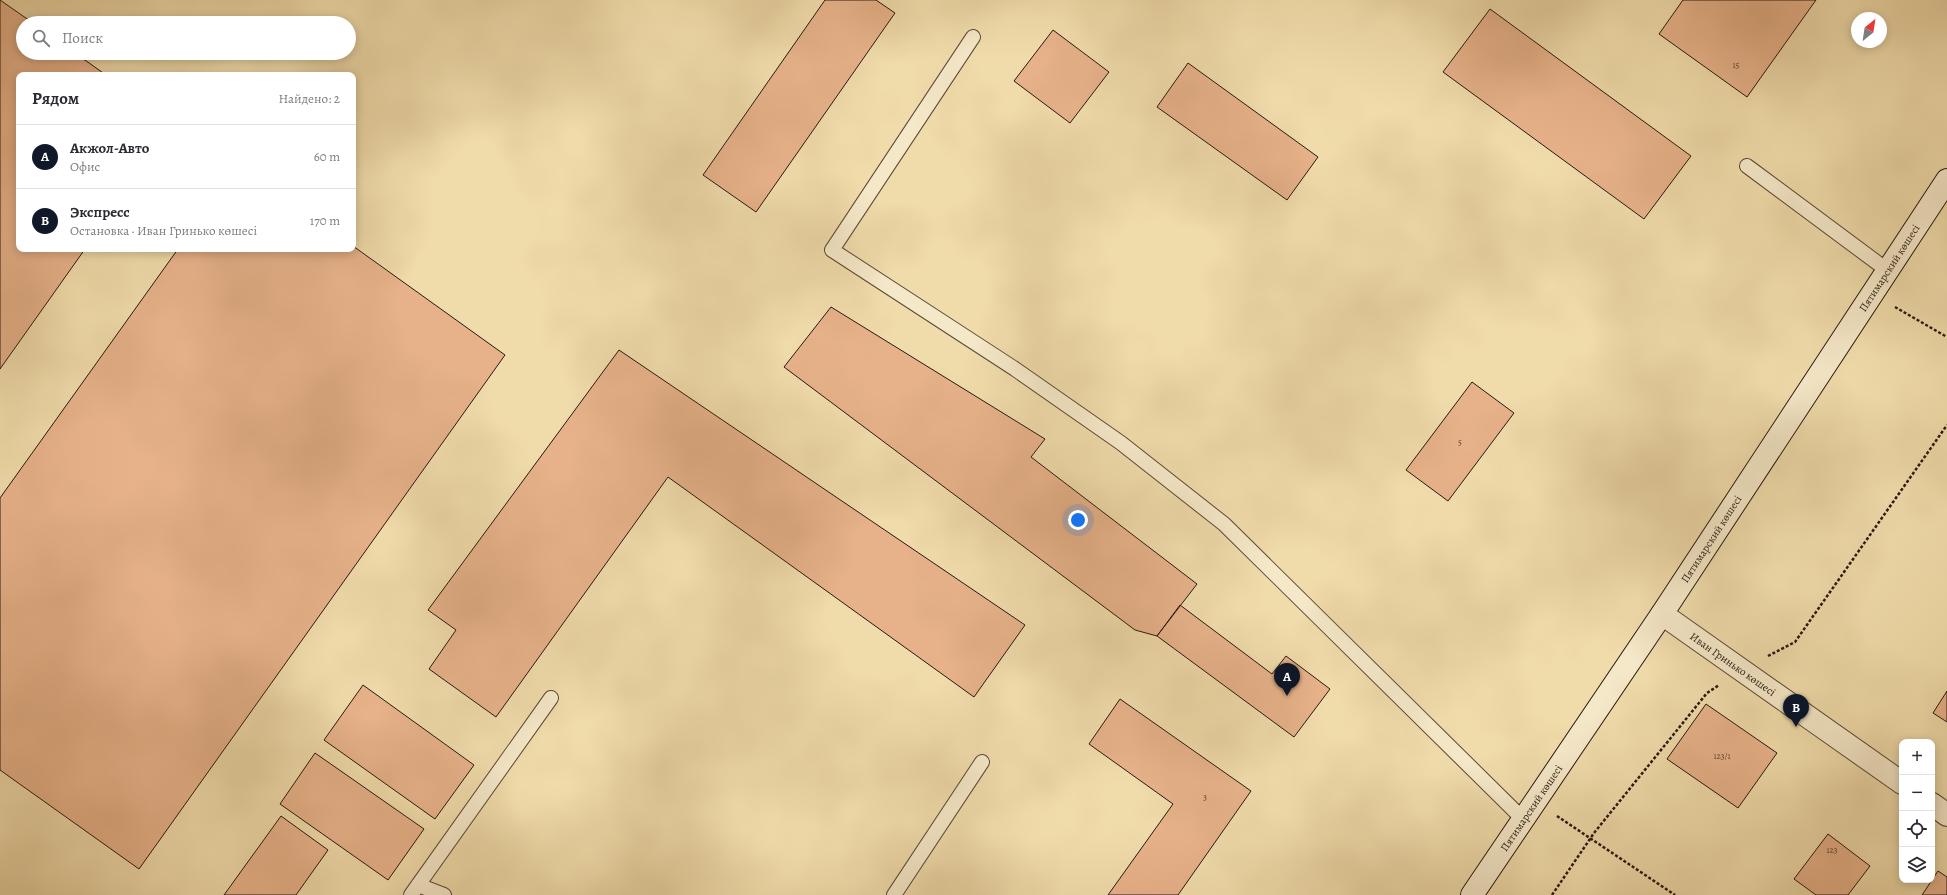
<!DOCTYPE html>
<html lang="ru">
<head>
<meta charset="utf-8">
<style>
  :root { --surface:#fff; --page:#f7f7f7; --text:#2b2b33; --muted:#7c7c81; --line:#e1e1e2; --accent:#111827 }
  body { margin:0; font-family:Alegreya,serif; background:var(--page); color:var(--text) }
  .controls { position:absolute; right:12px; bottom:12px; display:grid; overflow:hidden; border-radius:8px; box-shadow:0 2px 10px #0003 }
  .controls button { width:36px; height:36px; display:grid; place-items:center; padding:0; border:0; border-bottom:1px solid var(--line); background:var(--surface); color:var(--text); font:20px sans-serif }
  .compass { position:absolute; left:1851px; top:12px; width:36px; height:36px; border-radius:50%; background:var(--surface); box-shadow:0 2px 10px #0003; rotate:30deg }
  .you { position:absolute; left:1078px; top:520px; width:14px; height:14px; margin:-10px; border:3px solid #fff; border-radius:50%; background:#1a73e8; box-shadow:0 0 0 6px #1a73e833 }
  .badge { display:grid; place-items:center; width:26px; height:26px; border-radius:50%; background:var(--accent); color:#fff; font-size:13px; font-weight:700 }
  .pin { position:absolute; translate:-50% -33px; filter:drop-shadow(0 1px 2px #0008) }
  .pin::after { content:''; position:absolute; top:21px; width:14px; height:12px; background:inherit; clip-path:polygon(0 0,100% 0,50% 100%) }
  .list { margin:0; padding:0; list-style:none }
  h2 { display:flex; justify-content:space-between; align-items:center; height:52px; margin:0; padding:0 16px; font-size:17px }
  h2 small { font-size:13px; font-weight:400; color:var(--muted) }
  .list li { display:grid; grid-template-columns:26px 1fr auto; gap:12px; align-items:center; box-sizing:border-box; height:64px; padding:0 16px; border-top:1px solid var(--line) }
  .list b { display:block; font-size:15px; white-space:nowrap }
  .list p { margin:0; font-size:13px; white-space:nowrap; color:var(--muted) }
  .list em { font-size:13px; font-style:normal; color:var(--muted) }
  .icon { flex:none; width:22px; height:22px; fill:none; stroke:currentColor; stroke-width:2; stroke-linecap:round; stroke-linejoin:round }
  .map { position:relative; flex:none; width:1947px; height:895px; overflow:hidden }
  .search { position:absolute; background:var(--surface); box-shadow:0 2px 10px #0003; left:16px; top:16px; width:340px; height:44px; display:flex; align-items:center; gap:10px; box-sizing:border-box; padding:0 14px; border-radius:22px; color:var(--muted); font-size:15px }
  .panel { position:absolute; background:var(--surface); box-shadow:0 2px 10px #0003; left:16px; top:72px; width:340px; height:180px; border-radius:8px }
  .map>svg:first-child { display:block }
  .building { fill:#e7b28a; stroke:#281811 }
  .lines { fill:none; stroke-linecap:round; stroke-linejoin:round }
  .service-casing { stroke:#5a4937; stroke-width:16 }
  .tertiary-casing { stroke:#5a4937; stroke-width:24 }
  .secondary-casing { stroke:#281811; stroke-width:24 }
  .path { stroke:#281811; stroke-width:2.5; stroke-dasharray:3 2; stroke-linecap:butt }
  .service { stroke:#f5e8c8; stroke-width:14 }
  .tertiary { stroke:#f5e8c8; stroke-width:22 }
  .secondary { stroke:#f5e8c8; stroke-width:22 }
  .labels { text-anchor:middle; stroke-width:3; stroke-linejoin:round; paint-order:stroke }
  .number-label { font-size:9px; fill:#583e2f }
  .street-label { font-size:11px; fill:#281811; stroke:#f5e8c8 }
</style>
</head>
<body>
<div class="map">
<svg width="1947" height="895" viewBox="0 0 1947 895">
  <rect width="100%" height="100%" fill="#f0dbaa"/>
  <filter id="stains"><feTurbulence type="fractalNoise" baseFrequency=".005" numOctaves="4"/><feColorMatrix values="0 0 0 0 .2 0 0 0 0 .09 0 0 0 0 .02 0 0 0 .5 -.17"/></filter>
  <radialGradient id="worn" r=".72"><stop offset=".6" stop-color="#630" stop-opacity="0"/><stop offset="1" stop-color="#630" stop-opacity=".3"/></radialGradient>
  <path class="building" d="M 0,0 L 33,23 L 23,23 L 23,53 L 75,53 L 106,75 L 19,75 L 19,249 L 85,249 L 0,369 Z
    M 825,0 L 876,0 L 895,13 L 756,212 L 703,175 Z
    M 1683,0 L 1816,0 L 1747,97 L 1659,34 Z
    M 1490,9 L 1691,156 L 1644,219 L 1443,72 Z
    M 1053,30 L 1109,72 L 1070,123 L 1014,81 Z
    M 1188,63 L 1318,157 L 1287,200 L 1157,107 Z
    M 353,246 L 505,355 L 139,869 L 0,770 L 0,498 L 178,249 L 353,249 Z
    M 831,307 L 1045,439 L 1031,457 L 1197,584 L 1157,636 L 1135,630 L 784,367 Z
    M 619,350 L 1025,625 L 974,697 L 668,477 L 496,717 L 429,669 L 456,630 L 428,610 Z
    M 1472,382 L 1514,413 L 1448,501 L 1406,470 Z
    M 1180,605 L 1272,674 L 1286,656 L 1330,689 L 1294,737 L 1157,636 Z
    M 363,685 L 474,765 L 435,819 L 324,740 Z
    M 1947,691 L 1947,722 L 1933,713 Z
    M 1120,699 L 1251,791 L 1178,895 L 1108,895 L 1173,804 L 1089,744 Z
    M 1706,704 L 1777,753 L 1738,808 L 1667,759 Z
    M 315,753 L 424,829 L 388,880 L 280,804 Z
    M 281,816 L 328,850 L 296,895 L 224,895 Z
    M 1828,834 L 1870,866 L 1848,895 L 1816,895 L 1794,879 Z
    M 1938,871 L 1947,877 L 1947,895 L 1922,895 Z"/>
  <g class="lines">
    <defs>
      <path id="service" d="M 973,37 L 832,250 L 1015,369 L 1121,443 L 1224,524 L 1523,819
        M 1747,166 L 1887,270
        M 418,885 L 444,895
        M 411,895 L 551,698
        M 894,895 L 982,762"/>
      <path id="tertiary" d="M 1662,614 L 1902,783
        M 1932,804 L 1947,815"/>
      <path id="secondary" d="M 1472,895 L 1662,614 L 1947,180"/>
    </defs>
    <use href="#service" class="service-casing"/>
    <use href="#tertiary" class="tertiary-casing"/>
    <use href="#secondary" class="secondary-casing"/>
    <path class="path" d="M 1895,307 L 1947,337
      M 1768,656 L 1795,642 L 1947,425
      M 1557,816 L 1675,895
      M 1552,895 L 1594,833 L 1707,693 L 1719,685"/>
    <use href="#service" class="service"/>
    <use href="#tertiary" class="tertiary"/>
    <use href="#secondary" class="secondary"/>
  </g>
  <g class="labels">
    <g class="number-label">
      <text x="1736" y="68">15</text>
      <text x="1460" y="445">5</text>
      <text x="1722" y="759">123/1</text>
      <text x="1205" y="800">3</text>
      <text x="1832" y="853">123</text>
    </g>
    <g class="street-label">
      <text transform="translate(1889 268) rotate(-57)" y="4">Пятимарский көшесі</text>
      <text transform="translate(1711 539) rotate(-57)" y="4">Пятимарский көшесі</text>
      <text transform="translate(1733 664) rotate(35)" y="4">Иван Гринько көшесі</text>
      <text transform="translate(1531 808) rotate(-56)" y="4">Пятимарский көшесі</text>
    </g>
  </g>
  <rect width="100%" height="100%" filter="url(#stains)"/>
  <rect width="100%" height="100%" fill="url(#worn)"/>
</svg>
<div class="controls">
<button>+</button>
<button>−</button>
<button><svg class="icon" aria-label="locate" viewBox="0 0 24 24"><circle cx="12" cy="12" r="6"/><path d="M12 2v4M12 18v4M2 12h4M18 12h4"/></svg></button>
<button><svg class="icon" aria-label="layers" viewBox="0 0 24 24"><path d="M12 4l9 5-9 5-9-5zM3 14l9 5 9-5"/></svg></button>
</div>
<svg class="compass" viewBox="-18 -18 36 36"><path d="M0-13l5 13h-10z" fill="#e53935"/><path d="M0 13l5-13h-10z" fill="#7c7c81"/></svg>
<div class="you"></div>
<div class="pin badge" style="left:1287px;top:696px">A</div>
<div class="pin badge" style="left:1796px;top:727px">B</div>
<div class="search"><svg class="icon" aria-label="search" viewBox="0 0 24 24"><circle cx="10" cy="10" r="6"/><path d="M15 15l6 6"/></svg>Поиск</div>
<section class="panel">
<h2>Рядом<small>Найдено: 2</small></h2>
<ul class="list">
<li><span class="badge">A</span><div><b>Акжол-Авто</b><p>Офис</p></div><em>60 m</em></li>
<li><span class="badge">B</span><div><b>Экспресс</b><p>Остановка · Иван Гринько көшесі</p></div><em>170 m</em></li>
</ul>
</section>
</div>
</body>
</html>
